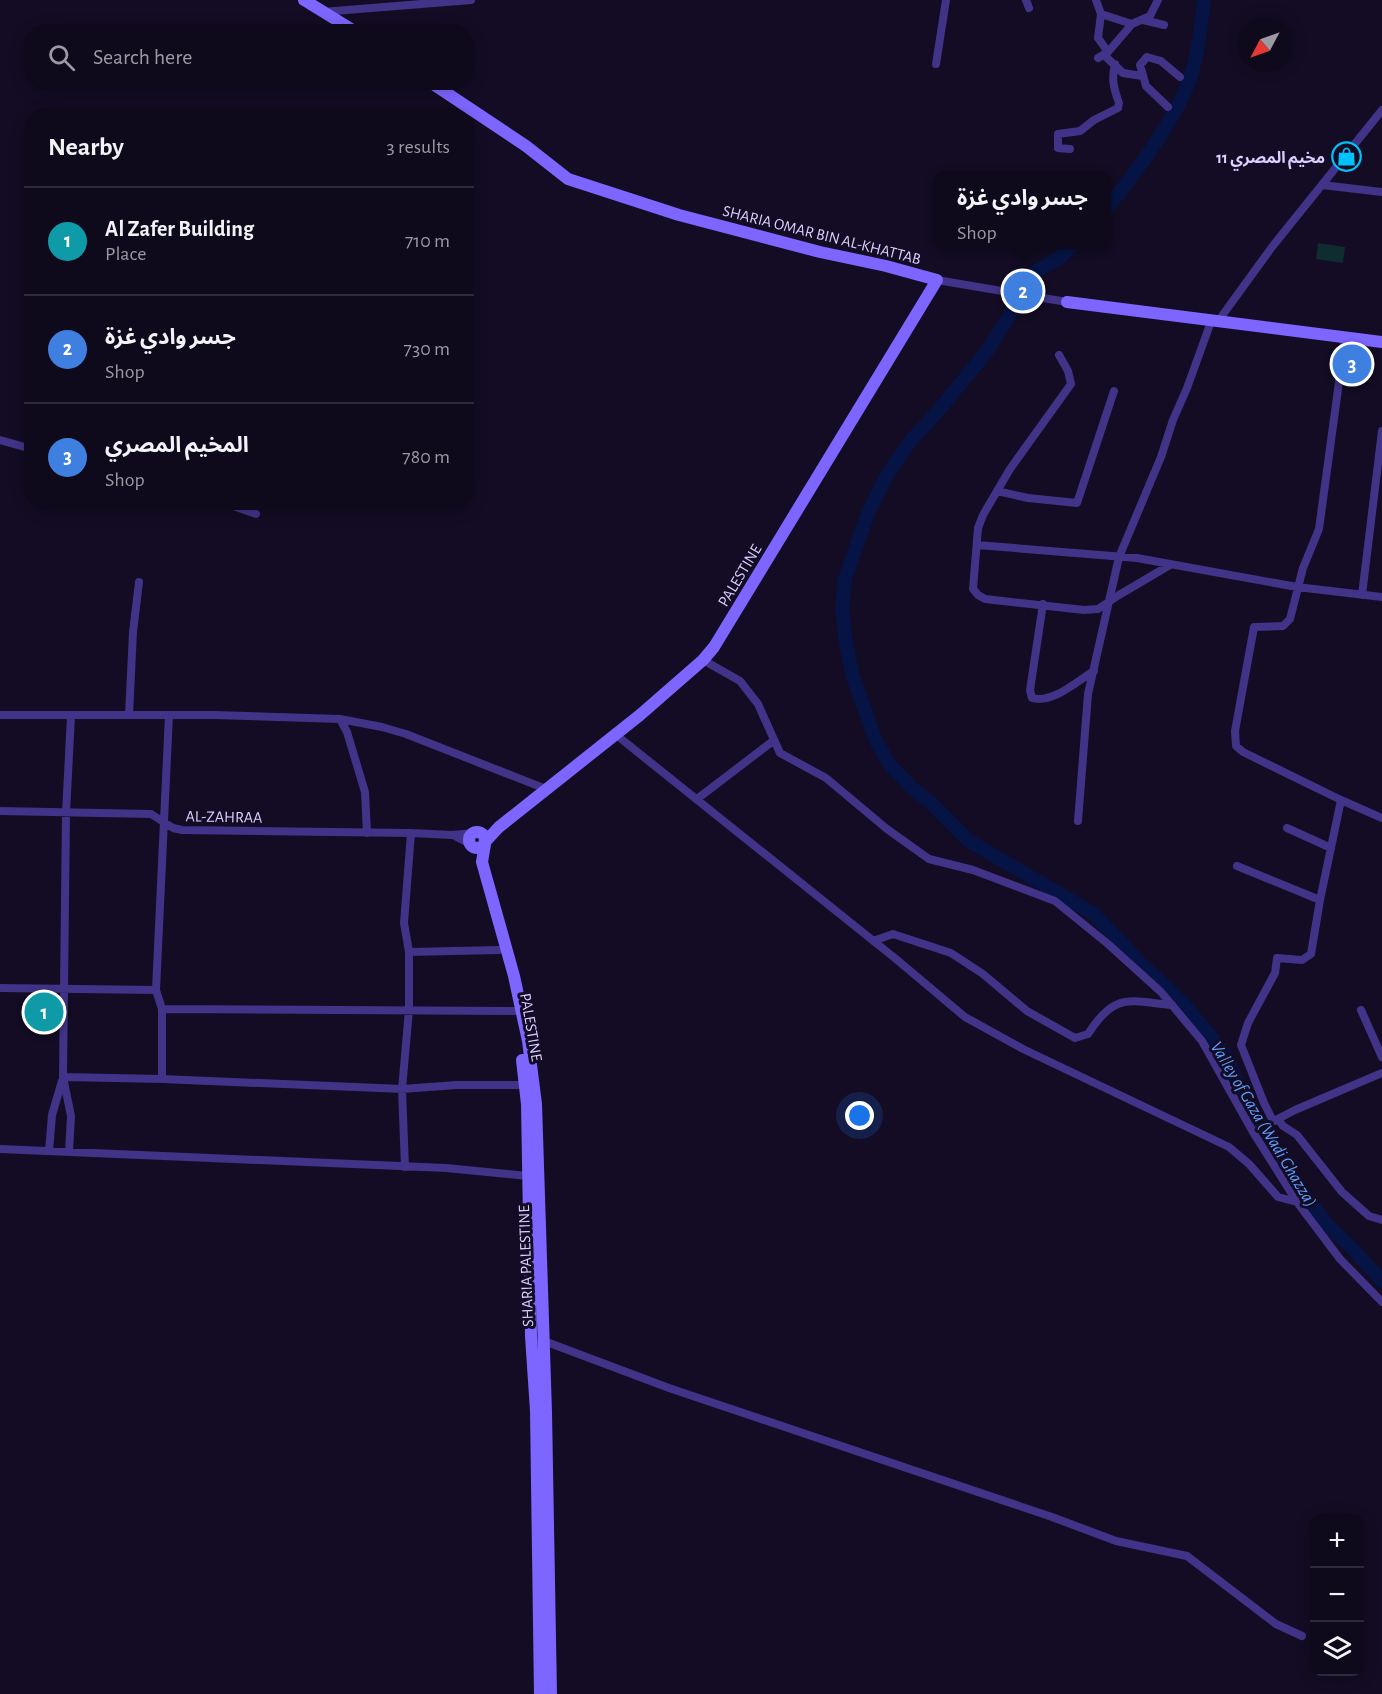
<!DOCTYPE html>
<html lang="en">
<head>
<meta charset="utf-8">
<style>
  :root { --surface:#0e091b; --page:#1c1728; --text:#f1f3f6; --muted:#9b9aa3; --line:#2e2a3a; --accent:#00c2fa }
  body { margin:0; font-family:"Alegreya Sans","Noto Sans Arabic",sans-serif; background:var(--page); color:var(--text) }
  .controls { position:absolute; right:18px; bottom:18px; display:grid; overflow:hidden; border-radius:12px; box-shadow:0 3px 15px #0003 }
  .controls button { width:54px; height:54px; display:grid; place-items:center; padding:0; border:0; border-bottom:2px solid var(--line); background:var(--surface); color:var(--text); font:30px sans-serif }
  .compass { position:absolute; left:1238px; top:18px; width:54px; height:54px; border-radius:50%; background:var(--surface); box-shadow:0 3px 15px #0003; rotate:229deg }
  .you { position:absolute; left:860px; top:1116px; width:21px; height:21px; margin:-15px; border:4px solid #fff; border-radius:50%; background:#1a73e8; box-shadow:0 0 0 9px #1a73e833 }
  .badge { display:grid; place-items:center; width:39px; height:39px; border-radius:50%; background:var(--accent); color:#fff; font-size:20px; font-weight:700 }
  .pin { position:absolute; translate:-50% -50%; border:3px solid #fff; box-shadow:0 2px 6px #0006 }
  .popup { position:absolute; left:934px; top:171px; width:177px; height:78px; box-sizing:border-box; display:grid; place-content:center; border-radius:12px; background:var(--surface); filter:drop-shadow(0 2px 4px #0005); font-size:20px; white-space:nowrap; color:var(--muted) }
  .popup b { font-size:22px; color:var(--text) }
  .popup::after { content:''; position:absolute; left:50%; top:100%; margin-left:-12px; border:12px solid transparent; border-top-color:var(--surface) }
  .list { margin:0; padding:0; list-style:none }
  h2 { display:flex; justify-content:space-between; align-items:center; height:78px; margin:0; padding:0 24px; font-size:26px }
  h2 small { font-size:20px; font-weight:400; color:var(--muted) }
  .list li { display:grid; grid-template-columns:39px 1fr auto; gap:18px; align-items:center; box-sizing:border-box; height:108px; padding:0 24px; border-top:2px solid var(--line) }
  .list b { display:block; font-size:22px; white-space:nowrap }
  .list p { margin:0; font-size:20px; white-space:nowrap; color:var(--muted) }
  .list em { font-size:20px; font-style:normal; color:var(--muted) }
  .icon { flex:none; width:33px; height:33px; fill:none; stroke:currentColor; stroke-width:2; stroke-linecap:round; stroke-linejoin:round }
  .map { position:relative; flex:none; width:1382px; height:1694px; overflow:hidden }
  .search { position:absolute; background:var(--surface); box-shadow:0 3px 15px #0003; left:24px; top:24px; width:450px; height:66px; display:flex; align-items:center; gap:15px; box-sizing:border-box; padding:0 21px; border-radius:24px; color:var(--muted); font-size:22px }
  .panel { position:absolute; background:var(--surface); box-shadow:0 3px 15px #0003; left:24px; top:108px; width:450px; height:402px; border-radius:24px }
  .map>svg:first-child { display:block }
  .green { fill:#0f2c2f }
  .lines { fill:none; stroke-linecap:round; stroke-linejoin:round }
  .river { stroke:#051444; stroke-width:14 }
  .street { stroke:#413387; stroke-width:8 }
  .secondary { stroke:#7d66ff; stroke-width:12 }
  .labels { text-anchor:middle; stroke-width:6; stroke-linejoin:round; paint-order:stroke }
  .poi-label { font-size:16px; font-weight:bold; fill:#dbcfff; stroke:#130c24; text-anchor:end }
  .street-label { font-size:16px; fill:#dbcfff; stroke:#130c24 }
  .water-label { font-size:18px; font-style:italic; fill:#5da0ff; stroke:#130c24 }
</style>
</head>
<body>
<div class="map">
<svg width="1382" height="1694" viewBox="0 0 1382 1694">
  <rect width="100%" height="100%" fill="#130c24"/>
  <path class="green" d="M 1318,243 L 1345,247 L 1343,263 L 1316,259 Z"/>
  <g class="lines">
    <path class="river" d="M 1107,208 C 1134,175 1181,113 1192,72 C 1199,49 1201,24 1204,0
      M 1074,244 L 1060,257 L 1029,276 L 1014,307 L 988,350 L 939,410 L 912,439 L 888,473 L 869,511 L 845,578 L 842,609 L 846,643 L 853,677 L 876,741 L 890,765 L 913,789 L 930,802 L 969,841 L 1094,914 L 1142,965 L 1182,1002 L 1226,1055 L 1247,1103 L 1294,1180 L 1328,1226 L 1349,1245 L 1382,1281"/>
    <path class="street" d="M 1026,0 L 1029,8
      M 1096,0 L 1101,14 L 1098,38 L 1108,52
      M 322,12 L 471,0
      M 1101,14 L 1132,24 L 1150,16 L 1158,0
      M 1143,20 L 1164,25
      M 1104,55 L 1123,73 L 1142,76
      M 1098,58 L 1108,52 L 1132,24
      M 936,64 L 946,0
      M 1168,107 L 1146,86 L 1140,65 L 1147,57 L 1161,61 L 1180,77
      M 1070,149 L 1058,148 L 1058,134 L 1080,131 L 1094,120 L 1118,108 L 1119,103 C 1114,89 1111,79 1115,64
      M 1322,185 L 1382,192
      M 937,280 L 1067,302
      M 1219,320 L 1272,247 L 1382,110
      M 1059,355 L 1068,371 L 1071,384 L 1010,469 L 983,515 L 978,528 L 973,589 L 978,595 L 985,599 L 1084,610 L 1098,609 L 1119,595 L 1170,565
      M 0,440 L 32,449
      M 997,491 L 1028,498 L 1077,503 L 1114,391
      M 222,502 L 256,514
      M 977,545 L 1137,558 L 1297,587 L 1382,597
      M 1362,595 L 1382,431
      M 1043,604 L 1030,690 L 1032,698 C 1053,704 1077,681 1094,671
      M 703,660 L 740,681 L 758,704 L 780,753 L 826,778 L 887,829 L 929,859 L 973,870 L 1055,901 L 1108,944 L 1161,992 L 1202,1041 L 1253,1132 L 1297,1202 L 1340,1259 L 1382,1302
      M 0,715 L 214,715 L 340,719 L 347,732 L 365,792 L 367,833
      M 129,715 L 133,632 L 139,582
      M 169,715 L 156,990 L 162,1009 L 162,1079 L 402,1089 L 457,1085 L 525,1085
      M 340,719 L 382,727 L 406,734 L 546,789
      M 615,734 L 896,959 L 965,1017 L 1023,1049 L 1229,1147 L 1249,1164 L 1278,1197 L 1297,1202
      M 697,799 L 773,741
      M 1341,800 L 1382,818
      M 0,811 L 151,814 L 173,828 L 182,830 L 411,833 L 452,835 L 475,833
      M 1078,821 L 1088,694 L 1119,557 L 1161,457 L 1173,420 L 1187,388 L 1212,319
      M 1287,828 L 1331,848
      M 453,835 L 470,844
      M 1237,866 L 1320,900
      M 873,941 L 893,934 L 951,953 L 983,974 L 1027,1011 L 1075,1038 L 1088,1034 C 1115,992 1128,1001 1172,1005
      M 409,952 L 499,950
      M 0,988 L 156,990
      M 162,1009 L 514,1011
      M 1361,1010 L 1382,1057
      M 63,1077 L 162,1079
      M 1278,1119 L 1283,1126 L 1297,1135 L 1342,1192 L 1369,1216 L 1382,1220
      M 1273,1121 L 1264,1103 L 1241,1045 L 1248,1023 L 1275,973 L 1277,958 L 1302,960 L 1311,954 L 1320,900 L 1341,800 L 1243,752 L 1236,746 L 1235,731 L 1254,627 L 1283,626 L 1290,619 L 1303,568 L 1319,529 L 1345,338
      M 1253,1132 L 1295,1110 L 1382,1073
      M 0,1149 L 446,1168 L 528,1176
      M 49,1151 L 52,1115 L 62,1081
      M 69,1152 L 71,1116 L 63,1077 L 66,813 L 71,716
      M 405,1167 L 402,1089 L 409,1010 L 409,952 L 404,923 L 411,833
      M 544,1341 L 669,1388 L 1052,1517 L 1116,1541 L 1187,1556 L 1276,1624 L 1302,1636"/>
    <path class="secondary" d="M 304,0 L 356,32
      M 430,82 L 526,146 L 568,179 L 679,215 L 820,252 L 886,266 L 937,280 L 714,647 L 703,660 L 640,715 L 499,827 L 485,842
      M 1067,302 L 1382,342
      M469 840a8 8 0 1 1 16 0a8 8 0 1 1-16 0Z
      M 485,844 L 482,862 L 514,976 L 528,1041 L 536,1104 L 546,1412 L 551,1694
      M 522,1060 L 527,1104 L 531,1336 L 536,1411 L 540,1694"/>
  </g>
  <defs>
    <symbol id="shop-ring" viewBox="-11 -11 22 22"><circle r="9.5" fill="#130c24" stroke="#00c2fa" stroke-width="1.5"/><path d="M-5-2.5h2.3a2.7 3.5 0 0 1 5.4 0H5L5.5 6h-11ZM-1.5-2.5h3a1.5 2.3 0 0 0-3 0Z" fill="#00c2fa"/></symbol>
  </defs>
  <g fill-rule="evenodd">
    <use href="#shop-ring" x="1330" y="140" width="33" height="33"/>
  </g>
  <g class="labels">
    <g class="poi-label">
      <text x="1325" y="163">مخيم المصري 11</text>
    </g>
    <g class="street-label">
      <text transform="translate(822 234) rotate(14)" y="6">SHARIA OMAR BIN AL-KHATTAB</text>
      <text transform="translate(739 575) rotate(-59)" y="6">PALESTINE</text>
      <text transform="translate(224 816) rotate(1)" y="6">AL-ZAHRAA</text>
      <text transform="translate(532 1027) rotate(80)" y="6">PALESTINE</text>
      <text transform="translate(525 1266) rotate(-92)" y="6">SHARIA PALESTINE</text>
    </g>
    <g class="water-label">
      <text transform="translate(1264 1124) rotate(59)" y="6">Valley of Gaza (Wadi Ghazza)</text>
    </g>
  </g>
</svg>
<div class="controls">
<button>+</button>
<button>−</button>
<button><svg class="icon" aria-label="layers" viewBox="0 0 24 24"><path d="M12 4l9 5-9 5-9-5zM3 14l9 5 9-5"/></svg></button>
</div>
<svg class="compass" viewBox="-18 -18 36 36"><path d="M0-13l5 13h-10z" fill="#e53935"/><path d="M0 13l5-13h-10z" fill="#9b9aa3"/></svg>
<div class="you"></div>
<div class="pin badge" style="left:44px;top:1012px;background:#0f9aa8">1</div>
<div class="pin badge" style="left:1023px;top:291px;background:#3f7fe0">2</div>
<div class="popup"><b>جسر وادي غزة</b>Shop</div>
<div class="pin badge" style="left:1352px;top:364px;background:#3f7fe0">3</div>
<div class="search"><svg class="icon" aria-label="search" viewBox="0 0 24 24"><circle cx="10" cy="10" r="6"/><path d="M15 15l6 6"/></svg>Search here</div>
<section class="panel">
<h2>Nearby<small>3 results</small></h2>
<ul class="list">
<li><span class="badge" style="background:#0f9aa8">1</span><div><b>Al Zafer Building</b><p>Place</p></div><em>710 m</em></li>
<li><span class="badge" style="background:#3f7fe0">2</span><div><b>جسر وادي غزة</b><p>Shop</p></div><em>730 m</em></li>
<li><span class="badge" style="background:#3f7fe0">3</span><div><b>المخيم المصري</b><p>Shop</p></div><em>780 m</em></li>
</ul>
</section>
</div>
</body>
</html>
